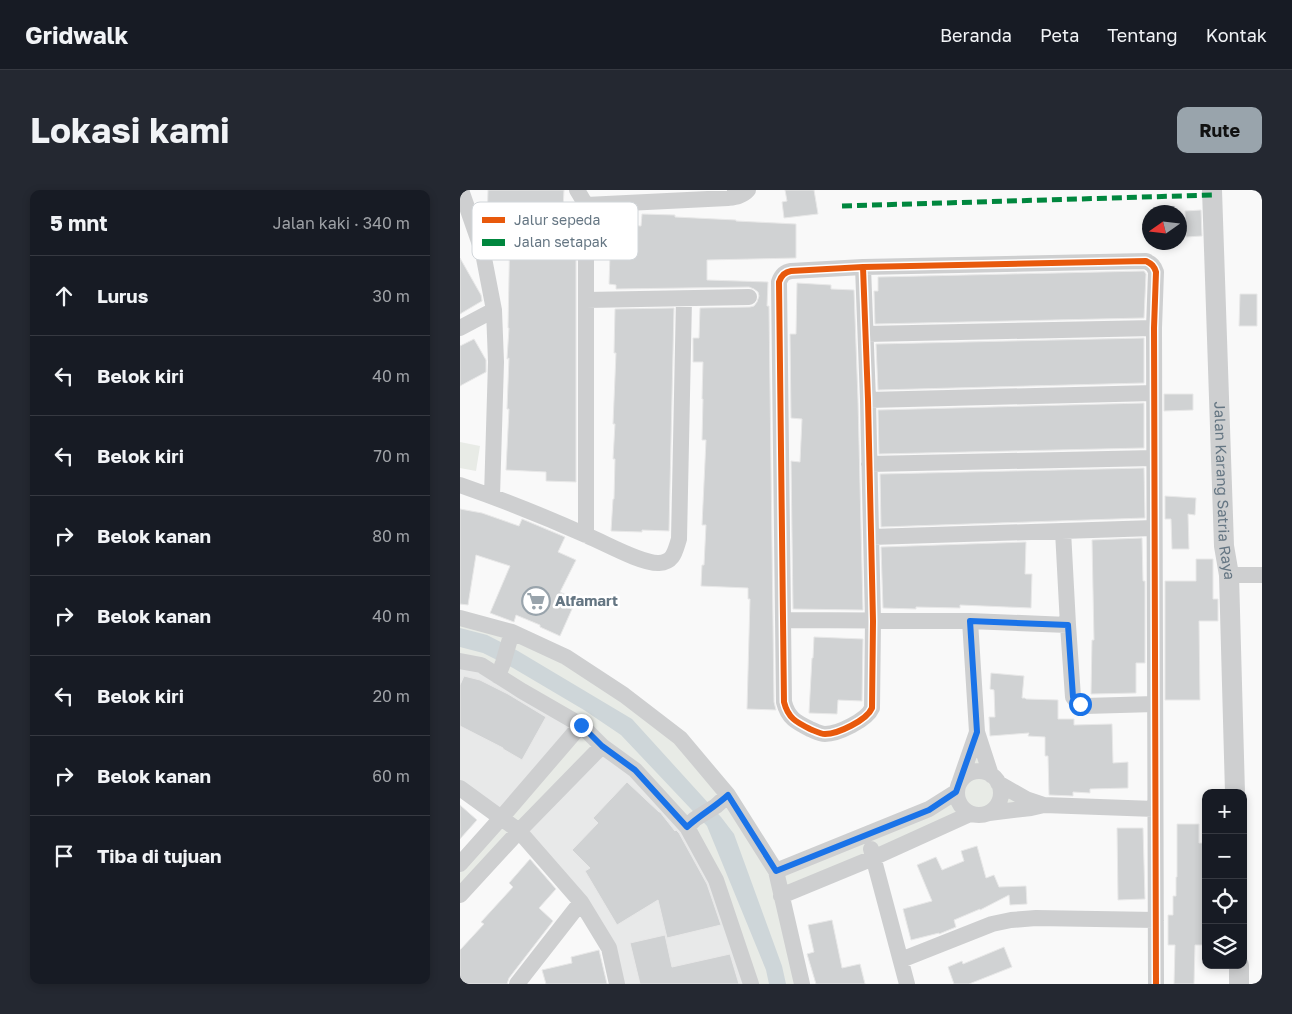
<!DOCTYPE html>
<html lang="id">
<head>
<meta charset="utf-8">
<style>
  :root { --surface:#171b24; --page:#242831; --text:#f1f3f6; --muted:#9ea1a6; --line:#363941; --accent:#99a4ac }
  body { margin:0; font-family:"Golos Text",sans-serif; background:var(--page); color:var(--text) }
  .controls { position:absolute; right:15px; bottom:15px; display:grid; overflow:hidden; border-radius:10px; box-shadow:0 2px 8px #0003 }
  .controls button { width:45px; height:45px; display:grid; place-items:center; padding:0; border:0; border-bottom:1px solid var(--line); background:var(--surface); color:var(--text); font:25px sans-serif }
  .compass { position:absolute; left:682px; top:15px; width:45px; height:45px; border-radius:50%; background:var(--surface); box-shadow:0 2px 8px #0003; rotate:256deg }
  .stop { position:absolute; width:15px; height:15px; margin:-11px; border:4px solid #1a73e8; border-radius:50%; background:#fff }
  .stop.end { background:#1a73e8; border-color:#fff; box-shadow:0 1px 5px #0008 }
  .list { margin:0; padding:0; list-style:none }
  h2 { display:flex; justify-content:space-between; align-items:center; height:65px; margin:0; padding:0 20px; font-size:21px }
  h2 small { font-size:16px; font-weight:400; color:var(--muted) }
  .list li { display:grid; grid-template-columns:32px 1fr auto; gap:15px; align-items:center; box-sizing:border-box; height:80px; padding:0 20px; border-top:1px solid var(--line) }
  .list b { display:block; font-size:19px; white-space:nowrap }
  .list em { font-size:16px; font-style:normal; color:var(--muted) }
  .icon { flex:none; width:28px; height:28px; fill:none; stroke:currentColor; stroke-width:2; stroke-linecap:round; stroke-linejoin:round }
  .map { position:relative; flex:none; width:802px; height:794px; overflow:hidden; border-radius:10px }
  header { display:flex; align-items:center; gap:30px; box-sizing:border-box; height:70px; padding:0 25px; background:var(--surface); border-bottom:1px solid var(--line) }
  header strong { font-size:24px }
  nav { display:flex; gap:28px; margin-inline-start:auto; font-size:18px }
  .intro { display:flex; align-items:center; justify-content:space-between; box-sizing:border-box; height:120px; padding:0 30px }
  h1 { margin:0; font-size:35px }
  .button { padding:12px 22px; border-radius:10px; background:var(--accent); color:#111; font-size:18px; font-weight:700 }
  main { display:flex; gap:30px; padding:0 30px }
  aside { flex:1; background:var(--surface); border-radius:10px; box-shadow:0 2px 8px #0003 }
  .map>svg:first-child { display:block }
  .built { fill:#e8e9e9 }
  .green { fill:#e8ebe6 }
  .water { fill:#ced6d9 }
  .building { fill:#d0d2d3; stroke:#e8e8e8 }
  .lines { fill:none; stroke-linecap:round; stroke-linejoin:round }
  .minor { stroke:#cecfd0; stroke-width:16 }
  .tertiary { stroke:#cecfd0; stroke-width:20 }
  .quiet { stroke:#00873e; stroke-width:5; stroke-dasharray:10 5; stroke-linecap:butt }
  .cycleway-casing { stroke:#fff; stroke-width:9 }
  .cycleway { stroke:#e8590c; stroke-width:6 }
  .route { stroke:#1a73e8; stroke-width:6 }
  .labels { text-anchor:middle; stroke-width:5; stroke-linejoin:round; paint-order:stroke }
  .street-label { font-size:15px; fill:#657683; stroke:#fff }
  .poi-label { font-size:15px; font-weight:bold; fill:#657683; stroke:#fff; text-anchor:start }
  .key { fill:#fff; stroke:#d1d6da; stroke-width:1 }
  .key-label { font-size:14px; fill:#657683 }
</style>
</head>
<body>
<header>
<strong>Gridwalk</strong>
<nav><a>Beranda</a><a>Peta</a><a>Tentang</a><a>Kontak</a></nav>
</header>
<div class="intro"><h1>Lokasi kami</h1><a class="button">Rute</a></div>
<main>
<aside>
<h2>5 mnt<small>Jalan kaki · 340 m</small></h2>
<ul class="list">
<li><svg class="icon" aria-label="ahead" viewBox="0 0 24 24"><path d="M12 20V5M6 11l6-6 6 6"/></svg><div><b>Lurus</b></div><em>30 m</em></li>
<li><svg class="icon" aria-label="left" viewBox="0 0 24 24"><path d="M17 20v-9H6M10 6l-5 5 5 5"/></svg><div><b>Belok kiri</b></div><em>40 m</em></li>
<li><svg class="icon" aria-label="left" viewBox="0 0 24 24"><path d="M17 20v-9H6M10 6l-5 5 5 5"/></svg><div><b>Belok kiri</b></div><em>70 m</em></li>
<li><svg class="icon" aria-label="right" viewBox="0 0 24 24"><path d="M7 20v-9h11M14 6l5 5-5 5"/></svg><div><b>Belok kanan</b></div><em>80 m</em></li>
<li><svg class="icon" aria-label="right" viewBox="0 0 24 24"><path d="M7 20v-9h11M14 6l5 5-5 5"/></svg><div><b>Belok kanan</b></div><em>40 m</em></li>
<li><svg class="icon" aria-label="left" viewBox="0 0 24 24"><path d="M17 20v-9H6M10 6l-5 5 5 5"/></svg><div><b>Belok kiri</b></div><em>20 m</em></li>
<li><svg class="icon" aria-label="right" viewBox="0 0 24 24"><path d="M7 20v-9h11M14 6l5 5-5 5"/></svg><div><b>Belok kanan</b></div><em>60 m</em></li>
<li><svg class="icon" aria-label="arrive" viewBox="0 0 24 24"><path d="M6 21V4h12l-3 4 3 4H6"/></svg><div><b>Tiba di tujuan</b></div></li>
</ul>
</aside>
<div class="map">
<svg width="802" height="794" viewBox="0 0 802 794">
  <rect width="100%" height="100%" fill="#f9f9f9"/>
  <path class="built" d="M 0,471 L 121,535 L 41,628 L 0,598 Z
    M 142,556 L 227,637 L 291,794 L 157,794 L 149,758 L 59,641 Z"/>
  <path class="green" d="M 0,252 L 20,256 L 16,281 L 0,278 Z
    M 0,428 L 52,442 L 220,548 L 316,681 L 496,602 L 517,542 L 531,585 L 566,609 L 520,625 L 510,624 L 322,706 L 342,794 L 291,794 L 227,637 L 142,556 L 0,705 L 0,674 L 120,535 L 0,471 Z"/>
  <path class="water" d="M 0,438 L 27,445 L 58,461 L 172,529 L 261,627 L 274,644 L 322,776 L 326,794 L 309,794 L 306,780 L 247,636 L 161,545 L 124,520 L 53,478 L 23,463 L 0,457 Z"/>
  <path class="building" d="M 28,0 L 104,0 L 103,19 L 116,19 L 116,292 L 86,291 L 86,282 L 46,280 L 49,219 L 47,219 L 49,168 L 47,169 L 49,138 L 48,138 L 50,32 L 27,31 Z
    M 325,0 L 354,0 L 358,24 L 324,28 L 322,12 L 327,11 Z
    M 741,20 L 742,46 L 726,47 L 725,21 Z
    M 182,24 L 215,25 L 215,27 L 276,30 L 276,31 L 336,34 L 336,68 L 247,70 L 247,90 L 308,92 L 307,116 L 309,116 L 314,512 L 316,520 L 287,519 L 290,409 L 288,409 L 288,398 L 241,396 L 242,375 L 244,375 L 246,335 L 242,335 L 246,250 L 242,250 L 243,209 L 242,209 L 243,172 L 233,172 L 233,148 L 239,148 L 240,118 L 290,117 L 294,116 L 297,112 L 299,106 L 298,102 L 294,99 L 289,97 L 156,99 L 156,95 L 149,94 L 151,34 L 181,36 Z
    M 0,68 L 21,105 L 22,111 L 0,124 Z
    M 684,81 L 686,84 L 684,128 L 415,134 L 414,101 L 418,101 L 418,87 Z
    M 337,93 L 371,95 L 371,99 L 394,100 L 398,210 L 403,420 L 333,419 L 331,271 L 340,272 L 342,229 L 331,228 L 330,144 L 336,144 Z
    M 780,104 L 797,104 L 797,136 L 779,136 Z
    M 214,118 L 209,341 L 182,340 L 182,342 L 151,341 L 153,309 L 154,309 L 155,269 L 153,269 L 155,234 L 153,234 L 156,163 L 154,163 L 155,119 Z
    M 684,148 L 684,193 L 418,200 L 416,154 Z
    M 14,149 L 26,170 L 26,182 L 0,196 L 0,156 Z
    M 704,204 L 733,204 L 733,220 L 704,221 Z
    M 684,213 L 684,258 L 419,264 L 418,220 Z
    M 684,278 L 685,328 L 421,337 L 420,284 Z
    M 705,306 L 736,308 L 735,325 L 728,324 L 729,359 L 712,359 L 711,329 L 705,329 Z
    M 0,319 L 22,323 L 59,336 L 62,329 L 105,347 L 98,362 L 116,370 L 100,402 L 116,410 L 100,446 L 80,437 L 80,435 L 56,425 L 54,432 L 30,423 L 50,376 L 16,365 L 8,415 L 0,414 Z
    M 682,348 L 683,391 L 685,391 L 685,473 L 676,473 L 676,503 L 631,504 L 632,450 L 634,450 L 632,350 Z
    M 566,352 L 565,384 L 572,384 L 571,418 L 500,415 L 500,418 L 456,417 L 456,419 L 423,418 L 421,357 Z
    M 736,369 L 753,369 L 753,409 L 758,409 L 758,431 L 739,431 L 740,510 L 705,510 L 705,391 L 736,391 Z
    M 354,447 L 403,449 L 402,511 L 378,510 L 377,524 L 349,523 L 352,468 L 353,468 Z
    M 531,483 L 564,486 L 562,508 L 565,508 L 566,509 L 598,510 L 598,529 L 614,529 L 614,535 L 652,534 L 653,573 L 668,572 L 668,598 L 630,599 L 630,603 L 613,602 L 613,606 L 589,605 L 588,566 L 585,566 L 585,547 L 568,546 L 569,543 L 530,546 L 529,527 L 535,527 L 534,500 L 530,499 Z
    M 4,486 L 20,490 L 48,504 L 86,527 L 62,570 L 43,559 L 43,558 L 0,536 L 0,495 Z
    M 167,592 L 199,622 L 200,622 L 215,641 L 216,640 L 219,643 L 247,694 L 261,735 L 207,748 L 198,710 L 157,735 L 125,681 L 130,678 L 112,660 L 138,633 L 133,628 Z
    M 0,615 L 17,630 L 0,649 Z
    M 717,634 L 739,634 L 739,653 L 743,653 L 743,669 L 746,669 L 746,685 L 744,685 L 746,755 L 735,755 L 734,794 L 714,794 L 715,755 L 708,755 L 708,725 L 713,725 L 713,706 L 716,706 L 716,687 L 717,687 Z
    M 657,638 L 683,638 L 685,709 L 658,710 Z
    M 517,656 L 526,688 L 534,685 L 539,697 L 566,696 L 567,714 L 550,715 L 549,705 L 520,720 L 520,719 L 494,730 L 496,737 L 479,744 L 479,743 L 451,750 L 443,719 L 472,711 L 457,675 L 476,667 L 482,680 L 504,671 L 501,661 Z
    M 70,669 L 96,699 L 79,718 L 93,731 L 49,788 L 47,794 L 0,794 L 0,760 L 24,734 L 21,732 L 53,697 L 49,693 Z
    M 372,730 L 382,778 L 400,774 L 405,794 L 356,794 L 347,764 L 354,762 L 348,735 Z
    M 205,745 L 212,777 L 270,764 L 279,794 L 180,794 L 170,753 Z
    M 544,757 L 552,777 L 509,794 L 494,794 L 488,777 L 502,771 L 503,774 Z
    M 139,760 L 147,794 L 86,794 L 82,780 L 112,773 L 111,767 Z"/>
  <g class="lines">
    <path class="minor" d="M 1,0 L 23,63 L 34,120 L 36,172 L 32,306
      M 117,0 L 126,15 L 126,345
      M 126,15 L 268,8 C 275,7 283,6 288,0
      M 403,77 L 408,210 L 413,431 L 412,518 C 407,530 378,544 365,544 C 360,544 355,541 350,539 C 336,532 328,528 324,512 L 319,92 C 321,86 324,82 331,81 L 403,77 L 686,71 C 692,74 694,76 696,82 L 694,138 L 696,794
      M 126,110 L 289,107
      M 0,138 L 34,120
      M 406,144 L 694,138
      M 408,210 L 694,203
      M 409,274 L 694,268
      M 0,295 C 43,310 86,327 128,346 C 145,353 182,374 199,373 C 214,372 215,361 219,349 L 224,109
      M 603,341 L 608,435 L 613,507 L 616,511 L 625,516 L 695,514
      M 411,347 L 694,338
      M 769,385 L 802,385
      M 0,428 L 52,442 L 106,467 L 164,505 L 220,548 L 268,605 L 316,681 L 342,794
      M 323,430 L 510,431 L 608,435
      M 510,431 L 517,542 L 531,585
      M 0,471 L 21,475 L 62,501 L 121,535 L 142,556 L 175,580 L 207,615 L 227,637 L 256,690 L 291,794
      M 38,486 L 43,473 L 52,442
      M497 603a22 22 0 1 1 44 0a22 22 0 1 1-44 0Z
      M 500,591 L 517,542
      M 538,593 L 566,609 L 584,615
      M 0,598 L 59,641 L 121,712 L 149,758 L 157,794
      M 529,623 L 571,618 L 584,615 L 695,619
      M 227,637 L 235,629 L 256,616 L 268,605
      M 411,659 L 447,794
      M 0,674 L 41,628 L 121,535
      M 316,681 L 469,619 L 496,602
      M 0,705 L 59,641 L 142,556
      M 321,706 L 413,668 L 510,624
      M 441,770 L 532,734 L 551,730 L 576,728 L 696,730
      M 57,794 L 121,712"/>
    <g class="tertiary">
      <path id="s1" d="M 752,0 L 764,356 L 769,385 L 775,603"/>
      <path d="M 779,775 L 779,794"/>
    </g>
    <path class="quiet" d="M 382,16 L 753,5"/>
    <defs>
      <path id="cycleway" d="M 403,77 L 408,210 L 413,431 L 412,518 C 407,530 378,544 365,544 C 360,544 355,541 350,539 C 336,532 328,528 324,512 L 319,92 C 321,86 324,82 331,81 L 403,77 L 686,71 C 692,74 694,76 696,82 L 694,138 L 696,794"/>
    </defs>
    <use href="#cycleway" class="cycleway-casing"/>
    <use href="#cycleway" class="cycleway"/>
  </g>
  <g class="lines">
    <path class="route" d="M 121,535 L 142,556 L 175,580 L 227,637 C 240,625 255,617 268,605 L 316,681 L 469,620 L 496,602 L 517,542 L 510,431 L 608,435 L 613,507 L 616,511 L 620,514"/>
  </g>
  <defs>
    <symbol id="supermarket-ring" viewBox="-11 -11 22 22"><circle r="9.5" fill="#fff" stroke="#99a4ac" stroke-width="1.5"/><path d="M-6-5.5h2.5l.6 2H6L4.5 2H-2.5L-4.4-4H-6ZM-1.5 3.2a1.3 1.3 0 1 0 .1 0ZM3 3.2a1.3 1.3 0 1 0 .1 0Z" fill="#99a4ac"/></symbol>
  </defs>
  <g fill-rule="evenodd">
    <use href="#supermarket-ring" x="60" y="395" width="32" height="32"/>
  </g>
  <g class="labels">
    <g class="street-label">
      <text dy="5" stroke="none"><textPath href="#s1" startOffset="301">Jalan Karang Satria Raya</textPath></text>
    </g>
    <g class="poi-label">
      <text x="95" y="416">Alfamart</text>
    </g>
  </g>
  <rect x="12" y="12" width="166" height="58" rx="8" class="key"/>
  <rect x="22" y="27" width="23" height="6" fill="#e8590c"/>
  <rect x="22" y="49" width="23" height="7" fill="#00873e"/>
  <g class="key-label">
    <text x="54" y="35">Jalur sepeda</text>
    <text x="54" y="57">Jalan setapak</text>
  </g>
</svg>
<div class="controls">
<button>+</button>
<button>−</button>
<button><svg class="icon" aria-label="locate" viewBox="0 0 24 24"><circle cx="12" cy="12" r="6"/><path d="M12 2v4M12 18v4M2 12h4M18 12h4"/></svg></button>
<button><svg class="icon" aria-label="layers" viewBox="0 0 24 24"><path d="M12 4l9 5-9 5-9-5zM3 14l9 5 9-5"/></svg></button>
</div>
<svg class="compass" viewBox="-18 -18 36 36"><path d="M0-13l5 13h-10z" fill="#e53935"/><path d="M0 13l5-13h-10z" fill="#9ea1a6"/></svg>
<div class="stop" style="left:620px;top:514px"></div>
<div class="stop end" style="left:121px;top:535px"></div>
</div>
</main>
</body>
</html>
